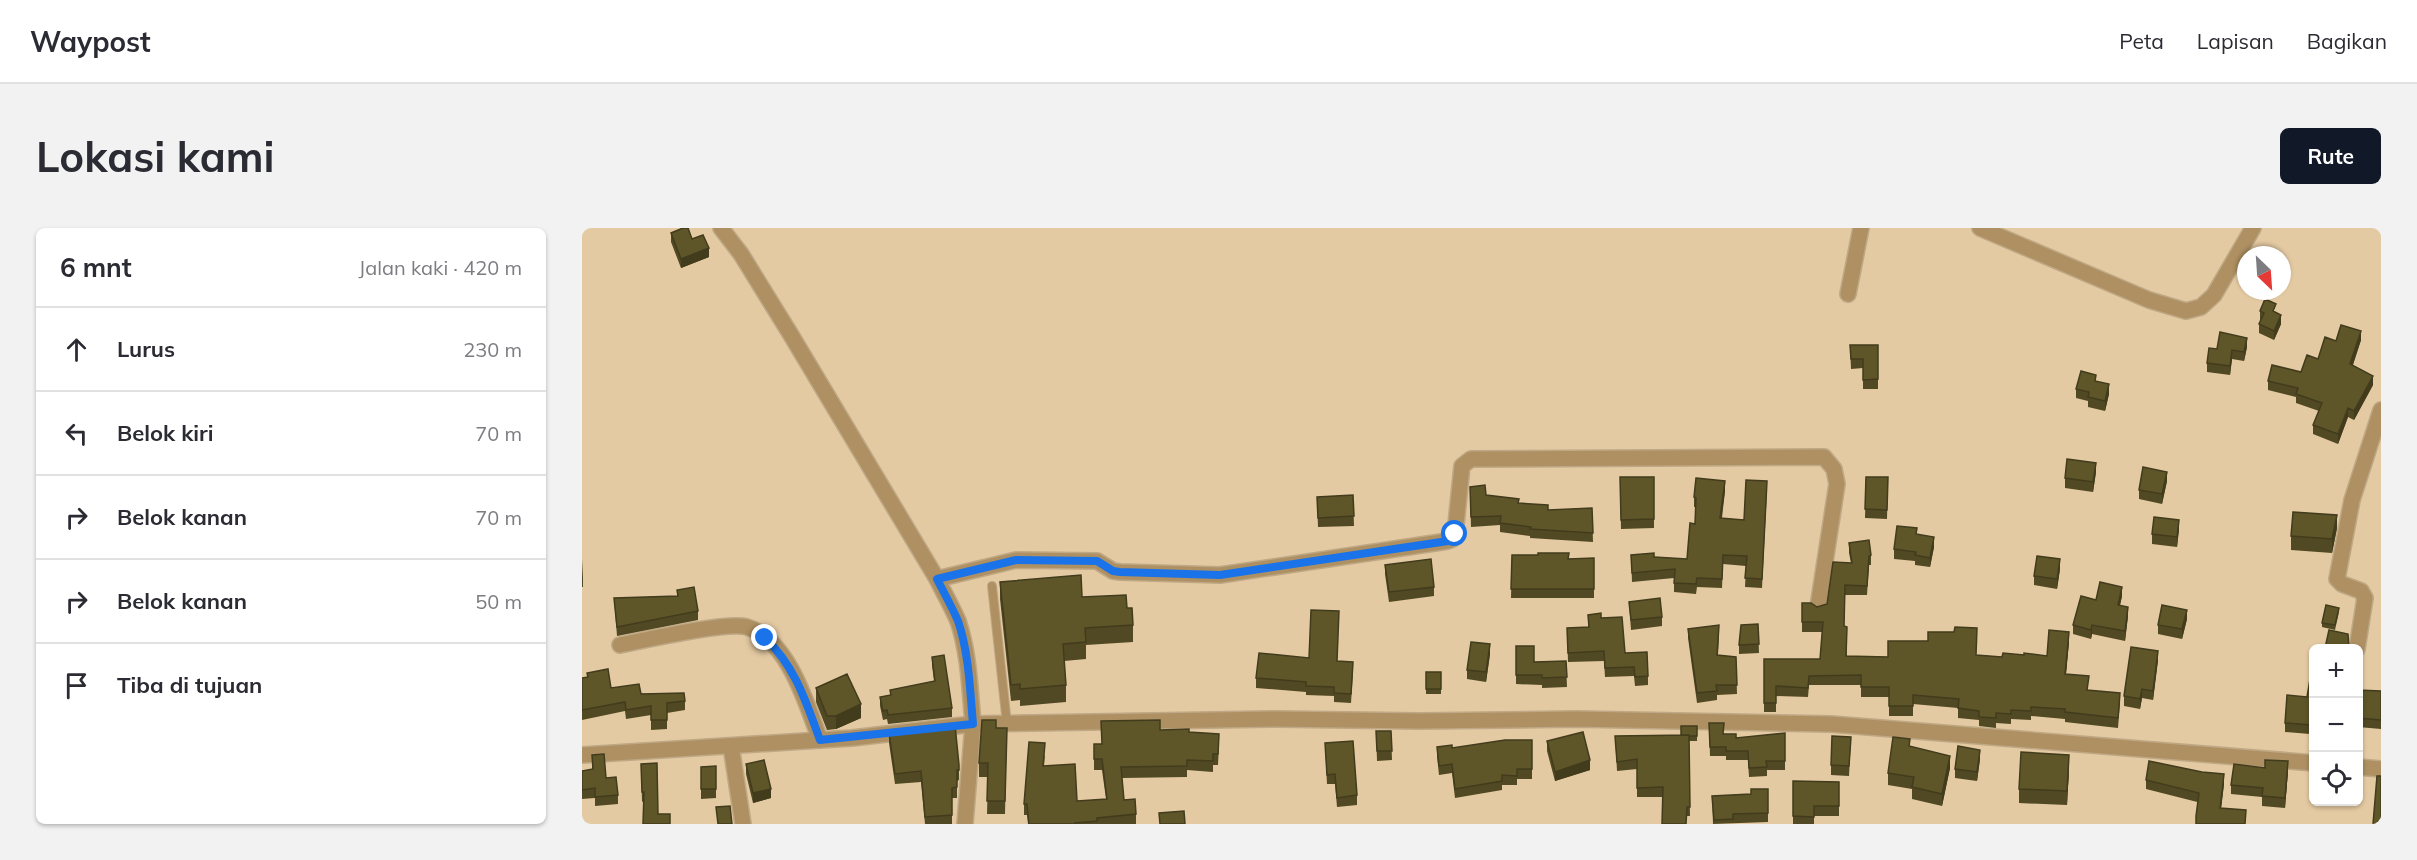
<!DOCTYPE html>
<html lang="id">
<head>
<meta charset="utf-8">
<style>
  :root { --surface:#fff; --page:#f2f2f3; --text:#2b2b33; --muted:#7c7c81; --line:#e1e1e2; --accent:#111827 }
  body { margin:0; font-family:Mulish,sans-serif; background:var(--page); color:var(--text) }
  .controls { position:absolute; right:18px; bottom:18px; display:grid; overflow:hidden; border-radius:9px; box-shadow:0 2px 4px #0004 }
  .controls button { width:54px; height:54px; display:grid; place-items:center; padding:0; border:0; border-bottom:2px solid var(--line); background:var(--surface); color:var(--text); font:30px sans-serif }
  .compass { position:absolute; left:1655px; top:18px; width:54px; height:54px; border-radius:50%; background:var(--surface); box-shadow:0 2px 4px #0004; rotate:155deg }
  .stop { position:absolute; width:18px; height:18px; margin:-14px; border:4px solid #1a73e8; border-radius:50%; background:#fff }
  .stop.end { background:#1a73e8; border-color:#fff; box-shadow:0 2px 6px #0008 }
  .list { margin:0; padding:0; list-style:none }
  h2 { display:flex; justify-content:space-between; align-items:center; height:78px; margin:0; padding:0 24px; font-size:26px }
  h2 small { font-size:20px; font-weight:400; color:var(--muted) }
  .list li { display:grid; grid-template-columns:39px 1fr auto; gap:18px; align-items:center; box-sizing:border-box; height:84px; padding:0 24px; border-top:2px solid var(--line) }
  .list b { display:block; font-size:22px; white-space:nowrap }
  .list em { font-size:20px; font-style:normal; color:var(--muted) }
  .icon { flex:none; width:33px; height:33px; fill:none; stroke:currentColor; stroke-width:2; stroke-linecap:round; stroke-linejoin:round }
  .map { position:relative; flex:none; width:1799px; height:596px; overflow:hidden; border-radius:9px }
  header { display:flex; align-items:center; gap:36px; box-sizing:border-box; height:84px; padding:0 30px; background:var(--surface); border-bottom:2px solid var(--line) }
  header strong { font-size:28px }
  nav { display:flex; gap:33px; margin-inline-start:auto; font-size:21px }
  .intro { display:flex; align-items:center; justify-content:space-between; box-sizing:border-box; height:144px; padding:0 36px }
  h1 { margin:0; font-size:42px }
  .button { padding:15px 27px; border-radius:9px; background:var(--accent); color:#fff; font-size:21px; font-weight:700 }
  main { display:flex; gap:36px; padding:0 36px }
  aside { flex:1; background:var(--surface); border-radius:9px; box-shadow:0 2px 4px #0004 }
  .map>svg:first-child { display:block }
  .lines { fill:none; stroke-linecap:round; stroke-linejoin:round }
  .service-casing { stroke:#bfa885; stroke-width:10 }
  .minor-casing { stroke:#bfa885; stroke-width:18 }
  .tertiary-casing { stroke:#bfa885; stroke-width:18 }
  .service { stroke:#ae9062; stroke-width:8 }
  .minor { stroke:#ae9062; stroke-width:15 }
  .tertiary { stroke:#ae9062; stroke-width:15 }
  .wall { fill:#514923 }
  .shaded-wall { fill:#423c1d }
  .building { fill:#5e5529; stroke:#423c1d; stroke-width:1.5 }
  .route { stroke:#1a73e8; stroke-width:8 }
</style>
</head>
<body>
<header>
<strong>Waypost</strong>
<nav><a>Peta</a><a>Lapisan</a><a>Bagikan</a></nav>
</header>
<div class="intro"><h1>Lokasi kami</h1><a class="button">Rute</a></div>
<main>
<aside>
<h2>6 mnt<small>Jalan kaki · 420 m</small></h2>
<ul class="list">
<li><svg class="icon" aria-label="ahead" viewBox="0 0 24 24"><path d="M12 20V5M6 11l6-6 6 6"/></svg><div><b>Lurus</b></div><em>230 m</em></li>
<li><svg class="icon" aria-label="left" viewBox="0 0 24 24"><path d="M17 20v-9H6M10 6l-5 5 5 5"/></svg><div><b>Belok kiri</b></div><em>70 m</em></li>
<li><svg class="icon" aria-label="right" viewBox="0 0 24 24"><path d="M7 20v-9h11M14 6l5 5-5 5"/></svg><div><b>Belok kanan</b></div><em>70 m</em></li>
<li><svg class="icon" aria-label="right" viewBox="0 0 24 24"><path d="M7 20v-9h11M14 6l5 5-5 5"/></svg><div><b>Belok kanan</b></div><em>50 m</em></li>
<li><svg class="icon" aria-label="arrive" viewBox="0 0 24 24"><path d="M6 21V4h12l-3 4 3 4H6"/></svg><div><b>Tiba di tujuan</b></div></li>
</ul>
</aside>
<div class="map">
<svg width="1799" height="596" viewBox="0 0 1799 596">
  <rect width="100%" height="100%" fill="#e4caa2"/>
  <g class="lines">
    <defs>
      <path id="service" d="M 410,358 L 425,496"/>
      <path id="minor" d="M 1398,0 L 1567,72 L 1604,83 L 1619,79 L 1632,67 L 1671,0
        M 1266,66 L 1279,0
        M 355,351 L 434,332 L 515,333 L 531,343 L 538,344 L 638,347 L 866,313 L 871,311 L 873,306 L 880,238 L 889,231 L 1242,229 L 1252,241 L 1255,256 L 1236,379
        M 38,417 C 63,412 146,393 165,399 C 206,411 225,477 238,512
        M 1775,421 L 1783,370 L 1779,363 L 1760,356 L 1755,351 L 1770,272 L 1799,182
        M 149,518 L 161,596
        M 383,596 L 391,496"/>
      <path id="tertiary" d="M 139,0 L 159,26 L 209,107 L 355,351 C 362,365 370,379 376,393 C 387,425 388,463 391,496
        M 0,527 L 270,510 L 391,496 L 693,491 L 837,493 L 993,491 L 1249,496 L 1732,535
        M 1776,539 L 1799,541"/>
    </defs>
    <use href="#service" class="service-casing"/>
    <use href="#minor" class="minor-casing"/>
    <use href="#tertiary" class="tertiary-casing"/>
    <use href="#service" class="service"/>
    <use href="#minor" class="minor"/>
    <use href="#tertiary" class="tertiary"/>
  </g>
  <path class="wall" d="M 89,5 L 110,11 L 127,29 L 99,40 L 89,14 Z
    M 1678,83 L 1694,85 L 1699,96 L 1692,112 L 1677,105 L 1677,96 L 1679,93 L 1678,92 Z
    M 1779,112 L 1771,137 L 1791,157 L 1772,192 L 1766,189 L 1756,216 L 1731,206 L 1731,197 L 1737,183 L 1714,175 L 1714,169 L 1686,162 L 1686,153 L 1719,144 L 1736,131 L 1754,113 Z
    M 1268,117 L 1296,117 L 1296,161 L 1281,161 L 1281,140 L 1269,141 Z
    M 1665,119 L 1662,133 L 1650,131 L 1648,147 L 1625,144 L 1625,135 L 1635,121 Z
    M 1514,153 L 1527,166 L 1523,183 L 1506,179 L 1506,173 L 1494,170 L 1494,161 Z
    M 1514,244 L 1511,264 L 1483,260 L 1483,250 Z
    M 1038,249 L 1072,249 L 1072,300 L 1039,301 Z
    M 1284,249 L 1306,249 L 1305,291 L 1283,290 Z
    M 1585,253 L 1580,276 L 1557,271 L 1557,262 Z
    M 888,259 L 904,267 L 966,282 L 1010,280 L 1011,314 L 948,310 L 948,308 L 918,304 L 918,297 L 889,299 Z
    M 1185,262 L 1180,360 L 1163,359 L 1164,338 L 1141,336 L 1140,360 L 1115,359 L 1114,366 L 1092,364 L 1092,350 L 1050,354 L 1049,327 L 1105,331 L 1113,296 L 1114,279 L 1112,279 L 1112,269 L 1143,263 L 1140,290 L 1162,292 Z
    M 771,267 L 772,298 L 736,299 L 735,269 Z
    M 1755,300 L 1750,325 L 1709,322 L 1709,308 Z
    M 1597,301 L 1595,319 L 1570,316 L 1570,306 Z
    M 1335,306 L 1352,319 L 1348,339 L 1333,337 L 1333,333 L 1312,331 L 1312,321 Z
    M 1267,315 L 1289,327 L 1289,337 L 1287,337 L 1285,367 L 1263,367 L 1262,398 L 1265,428 L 1306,429 L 1395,427 L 1420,429 L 1465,428 L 1487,414 L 1484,446 L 1506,462 L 1538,475 L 1536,500 L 1483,494 L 1483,491 L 1449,488 L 1449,492 L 1429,491 L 1429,496 L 1414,495 L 1414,500 L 1397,498 L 1397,492 L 1376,490 L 1376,480 L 1331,476 L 1331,488 L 1307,488 L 1307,469 L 1279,469 L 1279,457 L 1227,457 L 1226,469 L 1194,468 L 1194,484 L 1182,484 L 1182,431 L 1238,431 L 1240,404 L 1220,404 L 1220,375 L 1235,379 L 1245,376 L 1269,335 L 1267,325 Z
    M 930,327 L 986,331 L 1012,330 L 1012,370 L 929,370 Z
    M 0,331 L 1,350 L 1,359 L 0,359 Z
    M 803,337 L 852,359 L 852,368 L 807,374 L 803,346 Z
    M 1478,341 L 1475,361 L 1452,357 L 1452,348 Z
    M 418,354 L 500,369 L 545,380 L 551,397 L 551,414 L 504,417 L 504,431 L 482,433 L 484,457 L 484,474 L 438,478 L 438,472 L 429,473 L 418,371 Z
    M 95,362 L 116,383 L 116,392 L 35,408 L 32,370 L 95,368 Z
    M 1540,368 L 1538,377 L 1546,388 L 1543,413 L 1510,406 L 1509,411 L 1491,406 L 1491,397 L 1514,372 Z
    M 1047,374 L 1080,389 L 1080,398 L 1049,402 Z
    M 1757,384 L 1753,402 L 1740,399 L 1740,395 Z
    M 1006,387 L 1019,390 L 1043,425 L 1066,448 L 1066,457 L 1053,458 L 1052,448 L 1023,449 L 1022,433 L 986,434 L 985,400 L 1006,399 Z
    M 1605,391 L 1600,411 L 1576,406 L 1576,397 Z
    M 1176,396 L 1177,425 L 1157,426 L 1157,417 Z
    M 1106,401 L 1137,406 L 1136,427 L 1154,429 L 1155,466 L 1135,467 L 1135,472 L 1115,475 L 1106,410 Z
    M 934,418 L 952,434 L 984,433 L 985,459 L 960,460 L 960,457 L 934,456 Z
    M 908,426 L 904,454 L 885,451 L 885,442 Z
    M 350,429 L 370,480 L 370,489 L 306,496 L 305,491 L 301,492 L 298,478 L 298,469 L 308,467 L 308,462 L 352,453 L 350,437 Z
    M 1576,432 L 1571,472 L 1560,470 L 1558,481 L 1542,478 L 1542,468 Z
    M 756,433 L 771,443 L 769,475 L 752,474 L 752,468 L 724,467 L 724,464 L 674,460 L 674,450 Z
    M 1731,433 L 1731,510 L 1728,510 L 1728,506 L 1703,504 L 1703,495 L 1725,469 Z
    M 844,444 L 859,444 L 859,466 L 844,466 Z
    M 5,445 L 29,460 L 103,473 L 103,482 L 85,485 L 85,501 L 69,502 L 69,487 L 44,491 L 43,483 L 0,492 L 0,450 L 5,449 Z
    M 234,460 L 279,490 L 254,501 L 245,502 L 234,474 Z
    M 1776,462 L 1799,463 L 1799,501 L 1776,499 Z
    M 1127,495 L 1141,506 L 1154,510 L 1203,505 L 1203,542 L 1185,542 L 1185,548 L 1167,549 L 1166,532 L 1144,532 L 1144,528 L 1128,528 Z
    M 1115,498 L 1115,513 L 1107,513 L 1108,588 L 1105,588 L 1081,569 L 1055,569 L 1055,541 L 1035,543 L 1033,508 L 1099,507 Z
    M 414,500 L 425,500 L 423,586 L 405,586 L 406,549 L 397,549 L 397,535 Z
    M 578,502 L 607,504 L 637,516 L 636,537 L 631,537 L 631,544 L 605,542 L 605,549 L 540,550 L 542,572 L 554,586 L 554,596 L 446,596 L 445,587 L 442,587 L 442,576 L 463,526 L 462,538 L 495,573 L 524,571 L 520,542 L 512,542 L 512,516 L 520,516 Z
    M 794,503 L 809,503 L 810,532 L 795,533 Z
    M 307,505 L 377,537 L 377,552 L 375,553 L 375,570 L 370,570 L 370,596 L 343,596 L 339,554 L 313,556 L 307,515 Z
    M 1269,509 L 1267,548 L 1249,547 L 1249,537 Z
    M 950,512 L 950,551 L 935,551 L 935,557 L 920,557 L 920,562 L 873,570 L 870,545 L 857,547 L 855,528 L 855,519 L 870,520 Z
    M 965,513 L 1008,542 L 973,553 L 965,523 Z
    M 743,515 L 775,567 L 775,577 L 755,579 L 753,556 L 745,556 Z
    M 1328,518 L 1368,540 L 1360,578 L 1330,571 L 1330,561 L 1306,557 L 1306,545 Z
    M 10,527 L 24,550 L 36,567 L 36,576 L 13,578 L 13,570 L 0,571 L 0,543 L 10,541 Z
    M 1398,531 L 1395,553 L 1373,550 L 1373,541 Z
    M 75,535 L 62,573 L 60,574 L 59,536 Z
    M 164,536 L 189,570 L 171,575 L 164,546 Z
    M 134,538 L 134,570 L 119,571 L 119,539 Z
    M 1487,541 L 1485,577 L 1437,575 L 1437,561 Z
    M 1706,543 L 1703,580 L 1680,578 L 1680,569 L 1649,566 L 1649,557 Z
    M 1564,552 L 1642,556 L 1639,580 L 1564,561 Z
    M 1211,553 L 1257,554 L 1257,588 L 1232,588 L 1232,596 L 1211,596 Z
    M 1186,561 L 1186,594 L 1131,596 L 1130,568 L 1169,566 Z"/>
  <path class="shaded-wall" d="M 127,20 L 127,29 L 99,40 L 99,31 Z
    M 1699,87 L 1699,96 L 1692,112 L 1692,103 Z
    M 1779,103 L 1779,112 L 1768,145 L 1768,136 Z
    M 1665,110 L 1665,119 L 1662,133 L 1662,124 Z
    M 1650,122 L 1650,131 L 1648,147 L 1648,138 Z
    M 1791,148 L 1791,157 L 1772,192 L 1772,183 Z
    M 1527,156 L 1527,166 L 1523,183 L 1523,173 Z
    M 1766,180 L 1766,189 L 1756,216 L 1756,206 Z
    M 1514,235 L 1514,244 L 1511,264 L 1511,254 Z
    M 1585,244 L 1585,253 L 1580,276 L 1580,266 Z
    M 1143,253 L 1143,263 L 1138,299 L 1138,290 Z
    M 1755,287 L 1755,300 L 1750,325 L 1750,311 Z
    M 1597,292 L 1597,301 L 1595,319 L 1595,309 Z
    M 1352,309 L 1352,319 L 1348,339 L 1348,330 Z
    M 1478,331 L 1478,341 L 1475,361 L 1475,351 Z
    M 1540,359 L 1540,368 L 1536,386 L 1536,377 Z
    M 1546,379 L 1546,388 L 1543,413 L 1543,403 Z
    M 1605,382 L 1605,391 L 1600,411 L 1600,401 Z
    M 1510,397 L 1510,406 L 1509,411 L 1509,402 Z
    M 1487,404 L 1487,414 L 1483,456 L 1483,446 Z
    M 908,416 L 908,426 L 904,454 L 904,444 Z
    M 1576,423 L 1576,432 L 1571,472 L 1571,463 Z
    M 1560,461 L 1560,470 L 1558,481 L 1558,471 Z
    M 279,476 L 279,490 L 254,501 L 254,488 Z
    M 1398,522 L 1398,531 L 1395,553 L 1395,544 Z
    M 1487,527 L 1487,541 L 1485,577 L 1485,563 Z
    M 1368,528 L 1368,540 L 1360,578 L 1360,566 Z
    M 1008,532 L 1008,542 L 973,553 L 973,544 Z
    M 1706,533 L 1706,543 L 1703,580 L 1703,570 Z
    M 1642,546 L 1642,556 L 1638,590 L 1638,580 Z
    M 189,561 L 189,570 L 171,575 L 171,565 Z"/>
  <path class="building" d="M 101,0 L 106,0 L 110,11 L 121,7 L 127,20 L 99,31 L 89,5 Z
    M 1683,71 L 1694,76 L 1691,83 L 1699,87 L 1692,103 L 1677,96 L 1682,85 L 1678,83 Z
    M 1759,97 L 1779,103 L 1768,136 L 1791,148 L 1772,183 L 1766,180 L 1756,206 L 1731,197 L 1740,175 L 1714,166 L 1716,160 L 1686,153 L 1690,137 L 1719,144 L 1725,127 L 1736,131 L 1743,109 L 1754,113 Z
    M 1638,104 L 1665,110 L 1662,124 L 1650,122 L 1648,138 L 1625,135 L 1627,120 L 1635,121 Z
    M 1268,117 L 1296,117 L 1296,151 L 1281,152 L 1281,131 L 1269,131 Z
    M 1499,143 L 1514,147 L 1513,153 L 1527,156 L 1523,173 L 1506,169 L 1507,164 L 1494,161 Z
    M 1485,231 L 1514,235 L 1511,254 L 1483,250 Z
    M 1561,239 L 1585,244 L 1580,266 L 1557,262 Z
    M 1038,249 L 1072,249 L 1072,291 L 1039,292 Z
    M 1284,249 L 1306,249 L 1305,282 L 1283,281 Z
    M 1114,250 L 1143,253 L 1138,290 L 1162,292 L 1164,252 L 1185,253 L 1180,351 L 1163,350 L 1165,328 L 1141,327 L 1140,351 L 1115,350 L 1114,356 L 1092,355 L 1093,341 L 1050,345 L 1049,327 L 1072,325 L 1072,329 L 1105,331 L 1108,295 L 1113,296 L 1114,270 L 1112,269 Z
    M 903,257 L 904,267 L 937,271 L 936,275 L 966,277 L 966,282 L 1010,280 L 1011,305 L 948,301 L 949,299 L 918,295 L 919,288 L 889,289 L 888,259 Z
    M 771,267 L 772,288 L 736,290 L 735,269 Z
    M 1711,284 L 1755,287 L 1750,311 L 1709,308 Z
    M 1572,289 L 1597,292 L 1595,309 L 1570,306 Z
    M 1315,298 L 1335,300 L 1334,306 L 1352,309 L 1348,330 L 1333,327 L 1334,324 L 1312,321 Z
    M 1287,312 L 1289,327 L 1287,328 L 1285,358 L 1263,357 L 1262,398 L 1265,399 L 1264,428 L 1306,429 L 1306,413 L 1346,413 L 1346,404 L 1372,404 L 1373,399 L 1395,400 L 1394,427 L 1420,429 L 1421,425 L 1442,427 L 1442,425 L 1465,428 L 1467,402 L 1487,404 L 1483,446 L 1507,448 L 1505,462 L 1538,465 L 1536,490 L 1483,484 L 1483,481 L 1449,479 L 1449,483 L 1429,482 L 1429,486 L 1414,485 L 1414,490 L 1397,489 L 1397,483 L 1376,480 L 1377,471 L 1331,467 L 1331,478 L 1307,478 L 1307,459 L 1279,459 L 1279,447 L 1227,448 L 1226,460 L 1194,458 L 1194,475 L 1182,475 L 1182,431 L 1238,431 L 1241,394 L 1220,394 L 1220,375 L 1229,375 L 1235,379 L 1245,376 L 1251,334 L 1270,335 L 1267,315 Z
    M 956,325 L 987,325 L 986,331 L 1012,330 L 1012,361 L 929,361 L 930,327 L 956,327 Z
    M 1455,328 L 1478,331 L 1475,351 L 1452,348 Z
    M 849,331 L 852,359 L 807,364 L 803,337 Z
    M 499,347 L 500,369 L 544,367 L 545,380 L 550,380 L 551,397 L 503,400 L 504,414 L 481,416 L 484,457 L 438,461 L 438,456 L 429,457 L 418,354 Z
    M 1518,354 L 1540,359 L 1536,377 L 1546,379 L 1543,403 L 1510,397 L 1509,402 L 1491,397 L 1499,368 L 1514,372 Z
    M 112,359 L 116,383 L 35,399 L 32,370 L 96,368 L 95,362 Z
    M 1078,370 L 1080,389 L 1049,392 L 1047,374 Z
    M 1580,377 L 1605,382 L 1600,401 L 1576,397 Z
    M 1744,377 L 1757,380 L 1753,397 L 1740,395 Z
    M 729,382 L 757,383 L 755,433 L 771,434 L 769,466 L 752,465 L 752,459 L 724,458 L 724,454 L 674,450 L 677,425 L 727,430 Z
    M 1019,385 L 1019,390 L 1040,389 L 1043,425 L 1065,424 L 1066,448 L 1053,449 L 1052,439 L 1023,440 L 1022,423 L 986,425 L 985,400 L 1007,399 L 1006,387 Z
    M 1176,396 L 1177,416 L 1157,417 L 1159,397 Z
    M 1137,397 L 1135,427 L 1154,429 L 1155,457 L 1134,457 L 1135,463 L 1115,465 L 1106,401 Z
    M 1747,402 L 1766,406 L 1767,420 L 1743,420 Z
    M 889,414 L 908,416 L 904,444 L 885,442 Z
    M 934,418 L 952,418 L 952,434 L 984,433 L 985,449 L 960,450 L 960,447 L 934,447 Z
    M 1549,419 L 1576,423 L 1571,463 L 1560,461 L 1558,471 L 1542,468 Z
    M 362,427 L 370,480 L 306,487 L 305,482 L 301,483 L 298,469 L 309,467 L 308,462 L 353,453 L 350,429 Z
    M 1731,433 L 1731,501 L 1728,501 L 1729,497 L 1703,495 L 1705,467 L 1725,469 Z
    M 26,441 L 29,460 L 57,456 L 59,466 L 102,465 L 103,473 L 85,475 L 85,492 L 69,492 L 69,478 L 44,482 L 43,474 L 0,482 L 0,450 L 6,449 L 5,445 Z
    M 844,444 L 859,444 L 859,461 L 844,461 Z
    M 265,446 L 279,476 L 254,488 L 245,488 L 234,460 Z
    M 1776,462 L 1799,463 L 1799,492 L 1776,490 Z
    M 400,492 L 414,492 L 414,500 L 425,500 L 423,573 L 405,573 L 406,535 L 397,535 Z
    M 578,492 L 578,502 L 607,501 L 607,504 L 637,506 L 636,526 L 631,526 L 631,533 L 605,532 L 605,538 L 539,539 L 542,572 L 553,571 L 554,586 L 515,590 L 515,593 L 493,595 L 493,596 L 447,596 L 445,576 L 442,576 L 447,514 L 463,515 L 461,538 L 493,536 L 495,573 L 525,571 L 520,531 L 512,531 L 512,516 L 520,516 L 519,493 Z
    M 1127,495 L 1142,495 L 1141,506 L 1154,506 L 1154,510 L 1203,505 L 1203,533 L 1184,533 L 1185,539 L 1167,540 L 1166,523 L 1144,523 L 1144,519 L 1128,519 Z
    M 373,497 L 377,537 L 377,542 L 375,542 L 375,559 L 370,560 L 370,587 L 343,589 L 339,543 L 313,546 L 307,505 Z
    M 1099,498 L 1115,498 L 1115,508 L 1107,508 L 1107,507 L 1099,507 Z
    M 794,503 L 809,503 L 810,523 L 795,523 Z
    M 1001,504 L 1008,532 L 973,544 L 965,513 Z
    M 1107,507 L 1108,579 L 1105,579 L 1104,596 L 1080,596 L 1081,559 L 1055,560 L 1055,531 L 1035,534 L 1033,508 Z
    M 1250,508 L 1269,509 L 1267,538 L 1249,537 Z
    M 1311,509 L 1328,511 L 1327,518 L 1368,528 L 1360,566 L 1330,559 L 1332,549 L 1306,545 Z
    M 923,512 L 950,512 L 950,541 L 935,541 L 935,548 L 920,547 L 920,553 L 873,561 L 870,536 L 857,538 L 855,519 L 870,517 L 870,520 Z
    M 771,513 L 775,567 L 755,570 L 753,546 L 745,547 L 743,515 Z
    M 1376,518 L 1398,522 L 1395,544 L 1373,541 Z
    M 1439,524 L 1487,527 L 1485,563 L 1437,561 Z
    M 22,526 L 24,550 L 34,549 L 36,567 L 13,569 L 13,560 L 0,562 L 0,543 L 11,541 L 10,527 Z
    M 182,532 L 189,561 L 171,565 L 164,536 Z
    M 1683,532 L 1706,533 L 1703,570 L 1680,568 L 1681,560 L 1649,557 L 1652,536 L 1683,540 Z
    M 1567,533 L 1620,544 L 1642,546 L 1638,580 L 1664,582 L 1663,596 L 1614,596 L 1614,588 L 1617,565 L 1564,552 Z
    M 75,535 L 76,586 L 88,586 L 88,596 L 61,596 L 62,564 L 60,564 L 59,536 Z
    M 134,538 L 134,561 L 119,561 L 119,539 Z
    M 1795,548 L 1799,548 L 1799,596 L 1791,596 Z
    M 1211,553 L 1257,554 L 1257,578 L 1232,578 L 1232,589 L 1211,588 Z
    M 1169,561 L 1186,561 L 1186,585 L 1151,586 L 1151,591 L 1132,592 L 1130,568 L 1169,566 Z
    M 148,578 L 150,596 L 136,596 L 134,579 Z
    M 602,583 L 603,596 L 578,596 L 577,585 Z"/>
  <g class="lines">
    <path class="route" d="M 183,410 C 213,438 224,474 238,512 L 391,496 C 388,463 387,425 376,393 C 370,379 362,365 355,351 L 434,332 L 515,333 L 531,343 L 538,344 L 638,347 L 866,313 L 871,311 L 873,306"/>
  </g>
</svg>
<div class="controls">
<button>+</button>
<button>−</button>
<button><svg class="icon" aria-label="locate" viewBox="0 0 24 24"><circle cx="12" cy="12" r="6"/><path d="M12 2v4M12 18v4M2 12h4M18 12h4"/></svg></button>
</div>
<svg class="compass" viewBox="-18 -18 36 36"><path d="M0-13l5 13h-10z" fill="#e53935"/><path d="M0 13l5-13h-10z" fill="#7c7c81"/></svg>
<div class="stop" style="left:873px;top:306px"></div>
<div class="stop end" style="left:183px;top:410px"></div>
</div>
</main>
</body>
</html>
